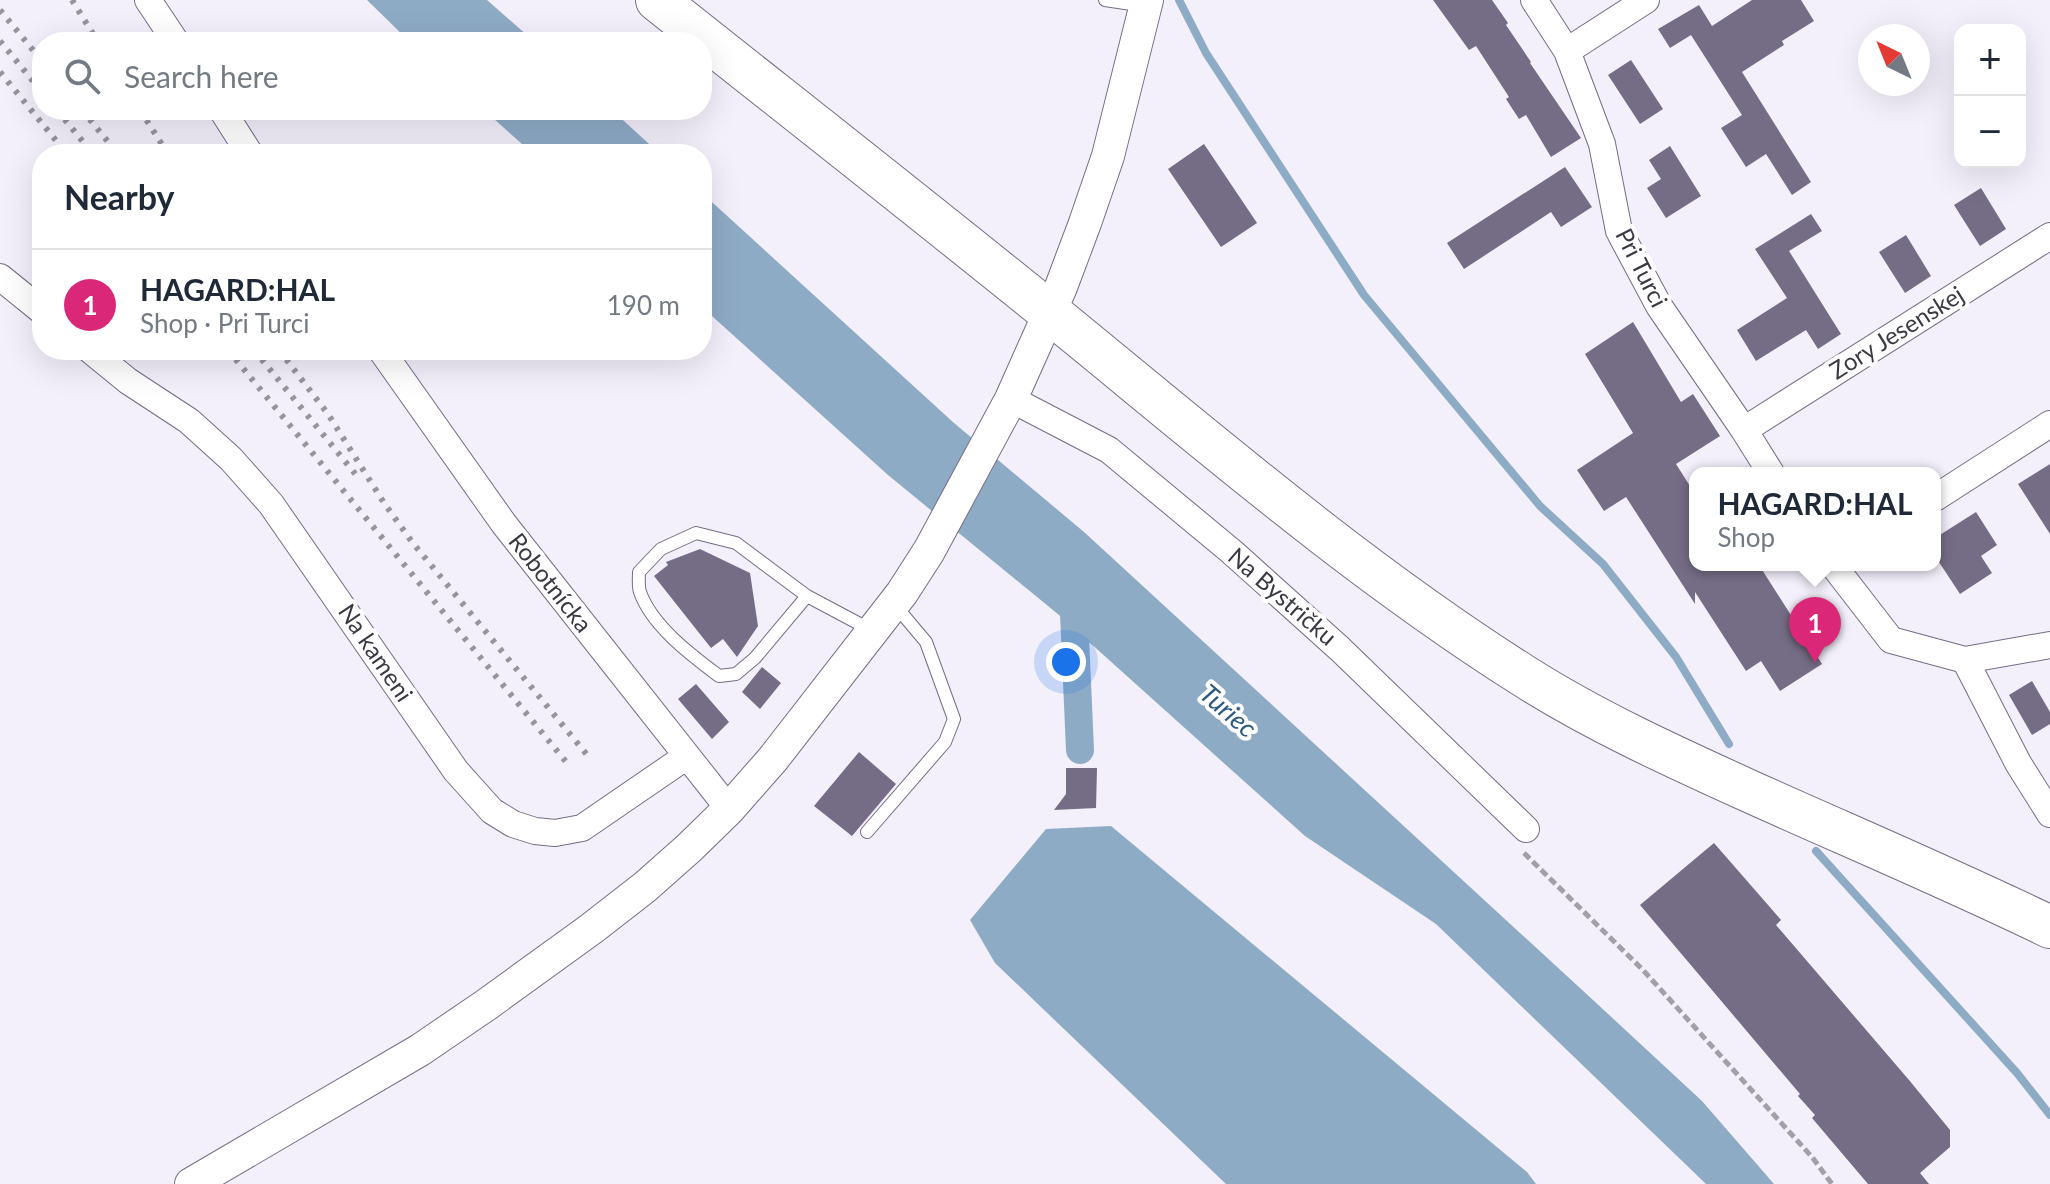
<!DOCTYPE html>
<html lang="en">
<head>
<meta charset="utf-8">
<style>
  :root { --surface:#fff; --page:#f2f2f3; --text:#1f2937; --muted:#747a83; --line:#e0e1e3; --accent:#db2777 }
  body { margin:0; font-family:Lato,sans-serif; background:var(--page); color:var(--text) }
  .controls { position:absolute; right:24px; top:24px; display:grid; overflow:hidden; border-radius:16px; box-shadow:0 8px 32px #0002 }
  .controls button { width:72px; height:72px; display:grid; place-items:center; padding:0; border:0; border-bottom:2px solid var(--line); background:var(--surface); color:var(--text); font:40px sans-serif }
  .compass { position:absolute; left:1858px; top:24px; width:72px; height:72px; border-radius:50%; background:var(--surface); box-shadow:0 8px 32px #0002; rotate:317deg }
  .you { position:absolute; left:1066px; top:662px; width:28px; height:28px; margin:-20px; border:6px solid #fff; border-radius:50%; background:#1a73e8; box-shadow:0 0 0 12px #1a73e833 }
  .badge { display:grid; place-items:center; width:52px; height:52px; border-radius:50%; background:var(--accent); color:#fff; font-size:26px; font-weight:700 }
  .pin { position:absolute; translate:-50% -66px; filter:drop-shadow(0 2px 4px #0008) }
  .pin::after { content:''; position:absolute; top:42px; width:28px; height:24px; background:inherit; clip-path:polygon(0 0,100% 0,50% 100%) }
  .popup { position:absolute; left:1689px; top:467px; width:252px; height:104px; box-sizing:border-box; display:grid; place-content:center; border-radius:16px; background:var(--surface); filter:drop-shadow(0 2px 6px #0005); font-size:26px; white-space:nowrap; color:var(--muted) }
  .popup b { font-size:30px; color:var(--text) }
  .popup::after { content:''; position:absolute; left:50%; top:100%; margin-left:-16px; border:16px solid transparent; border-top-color:var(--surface) }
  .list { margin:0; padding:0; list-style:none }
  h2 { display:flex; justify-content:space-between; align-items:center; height:104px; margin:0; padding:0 32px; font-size:34px }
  h2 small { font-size:26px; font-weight:400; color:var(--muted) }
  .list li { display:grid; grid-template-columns:52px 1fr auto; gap:24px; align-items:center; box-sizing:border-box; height:112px; padding:0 32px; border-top:2px solid var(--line) }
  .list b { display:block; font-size:30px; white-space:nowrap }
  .list p { margin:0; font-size:26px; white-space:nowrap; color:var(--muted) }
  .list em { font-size:26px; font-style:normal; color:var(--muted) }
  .icon { flex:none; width:44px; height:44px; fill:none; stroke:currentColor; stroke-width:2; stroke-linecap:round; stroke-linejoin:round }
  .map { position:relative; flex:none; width:2050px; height:1184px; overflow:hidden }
  .search { position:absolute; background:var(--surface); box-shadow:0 8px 32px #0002; left:32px; top:32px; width:680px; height:88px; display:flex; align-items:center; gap:20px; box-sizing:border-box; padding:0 28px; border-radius:32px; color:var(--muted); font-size:30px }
  .panel { position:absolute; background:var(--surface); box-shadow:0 8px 32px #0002; left:32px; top:144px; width:680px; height:216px; border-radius:32px }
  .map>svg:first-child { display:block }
  .water { fill:#8eabc6 }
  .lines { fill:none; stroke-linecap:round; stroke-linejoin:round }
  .stream { stroke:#8eabc6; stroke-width:8 }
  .canal { stroke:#8eabc6; stroke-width:28 }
  .building { fill:#756d86 }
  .service-casing { stroke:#756d86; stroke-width:14 }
  .minor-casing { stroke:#756d86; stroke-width:28 }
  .tertiary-casing { stroke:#756d86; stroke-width:34 }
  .primary-casing { stroke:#756d86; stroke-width:44 }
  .path { stroke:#a29eaa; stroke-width:5; stroke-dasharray:8 4; stroke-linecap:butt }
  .service { stroke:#fff; stroke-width:12 }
  .minor { stroke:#fff; stroke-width:26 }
  .tertiary { stroke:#fff; stroke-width:32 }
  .primary { stroke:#fff; stroke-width:42 }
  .rail { stroke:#97939f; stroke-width:6; stroke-dasharray:4 8; stroke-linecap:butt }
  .labels { text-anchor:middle; stroke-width:8; stroke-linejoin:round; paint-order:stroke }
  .street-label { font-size:24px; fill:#3b3843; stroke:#fff }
  .water-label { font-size:26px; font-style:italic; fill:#2c5980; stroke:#fff }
</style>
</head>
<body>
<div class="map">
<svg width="2050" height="1184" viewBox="0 0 2050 1184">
  <rect width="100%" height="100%" fill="#f3effb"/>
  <path class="water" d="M 367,0 L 487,0 L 535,42 L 410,42 Z
    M 484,110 L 612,110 L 660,154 L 533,154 Z
    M 702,193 L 954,423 L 1084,532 L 1593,1000 L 1702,1101 L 1774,1184 L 1706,1184 L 1436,924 L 1305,836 L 1059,615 L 888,475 L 702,307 Z
    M 1111,826 L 1527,1172 L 1536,1184 L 1226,1184 L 995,963 L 970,920 L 1046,829 Z"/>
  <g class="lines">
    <path class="stream" d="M 1179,0 L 1206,53 L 1364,295 L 1540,506 L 1603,564 L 1676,657 L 1729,744
      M 1816,851 L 2017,1073 L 2050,1115"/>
    <path class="canal" d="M 1073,591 L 1080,750"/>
  </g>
  <path class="building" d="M 1433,0 L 1492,0 L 1508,23 L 1506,25 L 1531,62 L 1530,63 L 1581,138 L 1551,157 L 1526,115 L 1519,119 L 1506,99 L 1509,97 L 1476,46 L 1469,50 Z
    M 1752,0 L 1801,0 L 1814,21 L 1782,41 L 1784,45 L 1742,72 L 1811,182 L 1792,195 L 1766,154 L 1746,167 L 1721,128 L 1742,115 L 1691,35 L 1670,48 L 1658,29 L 1699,5 L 1712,26 Z
    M 1631,60 L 1663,109 L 1640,124 L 1608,75 Z
    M 1204,144 L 1257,223 L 1221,247 L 1168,169 Z
    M 1670,146 L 1701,196 L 1666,218 L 1647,188 L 1661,179 L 1649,160 Z
    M 1565,167 L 1592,207 L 1561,227 L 1551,212 L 1464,269 L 1447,243 Z
    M 1981,188 L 2006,229 L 1980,246 L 1954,205 Z
    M 1811,214 L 1822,231 L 1789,251 L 1841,334 L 1818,349 L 1806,330 L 1756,361 L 1737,330 L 1787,298 L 1755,249 Z
    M 1906,235 L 1931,276 L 1905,293 L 1879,252 Z
    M 1633,322 L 1681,402 L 1693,394 L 1720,436 L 1676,464 L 1695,494 L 1695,565 L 1759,565 L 1822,664 L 1780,691 L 1761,661 L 1746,671 L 1695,592 L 1695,604 L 1626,497 L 1604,511 L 1577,470 L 1633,433 L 1585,354 Z
    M 2050,464 L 2050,534 L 2018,484 Z
    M 1976,512 L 1997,545 L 1981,556 L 1992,573 L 1960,594 L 1935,556 L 1935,538 Z
    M 700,549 L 750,573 L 758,626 L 737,657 L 723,639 L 711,648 L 654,576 L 668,565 L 666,562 Z
    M 762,667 L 781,683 L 760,709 L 742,692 Z
    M 2032,681 L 2050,712 L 2050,724 L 2032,735 L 2009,695 Z
    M 696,684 L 729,722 L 712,739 L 678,699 Z
    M 859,752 L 896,784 L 852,836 L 814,806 Z
    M 1066,768 L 1097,768 L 1096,808 L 1054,810 L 1066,794 Z
    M 1714,843 L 1781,920 L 1776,925 L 1909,1080 L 1950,1130 L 1950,1147 L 1920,1173 L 1929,1184 L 1868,1184 L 1812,1118 L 1815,1115 L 1798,1096 L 1800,1094 L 1640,905 Z"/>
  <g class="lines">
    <defs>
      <path id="service" d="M 1105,0 L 1145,6
        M 807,596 L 755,658 L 736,674 L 719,676 C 691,655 652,626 640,592 C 638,586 639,578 639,572 L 661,549 L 696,533 L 736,543 L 807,596 L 871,630
        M 867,832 L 945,742 L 954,719 L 926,642 L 894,604"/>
      <path id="minor" d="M 148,0 L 176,42
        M 1534,0 L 1567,51 L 1602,144 L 1619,231 L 1659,306 L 1744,430 L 1771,473
        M 1567,51 L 1646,0
        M 222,110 L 250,154
        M 0,277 L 42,311
        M 90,350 L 128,381 L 189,421 L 231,459 L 271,504 L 456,771 L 492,811 L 513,824 L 535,831 L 555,833 L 582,828 L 687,756
        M 381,350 L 504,524 L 729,809
        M 1011,399 L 1109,450 L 1232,552 L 1340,649 L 1526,829
        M 1744,430 L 2050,236
        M 1935,498 L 2050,424
        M 1833,565 L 1891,640 L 1965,660 L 2050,645
        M 1965,660 L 2018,763 L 2050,814"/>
      <path id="tertiary" d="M 191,1184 L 420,1050 L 486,1005 L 591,929 L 645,887 L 689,848 L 729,809 L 773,759 L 902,593 L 929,551 L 1011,399 L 1061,287 L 1085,223 L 1108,156 L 1147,0"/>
      <path id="primary" d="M 657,0 C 798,112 940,223 1080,337 C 1224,455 1366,576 1524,676 C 1595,721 1672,756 1749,791 C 1849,836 1951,879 2050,927"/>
    </defs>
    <use href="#service" class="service-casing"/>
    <use href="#minor" class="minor-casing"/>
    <use href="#tertiary" class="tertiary-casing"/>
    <use href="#primary" class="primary-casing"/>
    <path class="path" d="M 1524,853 L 1643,970 L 1812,1157 L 1832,1184"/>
    <use href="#service" class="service"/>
    <use href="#minor" class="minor"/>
    <use href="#tertiary" class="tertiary"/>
    <use href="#primary" class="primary"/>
    <path class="rail" d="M 72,0 L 98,42
      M 0,10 L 42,61
      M 0,41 L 42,92
      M 0,72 L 67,154
      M 57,110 L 93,154
      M 82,110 L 118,154
      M 140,110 L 168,154
      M 228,350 L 567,763
      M 254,350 L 357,476
      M 279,350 L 328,414 L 384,503 L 412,542 L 588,756"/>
  </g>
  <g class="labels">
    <g class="street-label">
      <text transform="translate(1641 268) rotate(63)" y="8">Pri Turci</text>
      <text transform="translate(1897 333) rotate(-32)" y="8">Zory Jesenskej</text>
      <text transform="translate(550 583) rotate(52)" y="8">Robotnícka</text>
      <text transform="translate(1282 597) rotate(41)" y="8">Na Bystričku</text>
      <text transform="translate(375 653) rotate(56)" y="8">Na kameni</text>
    </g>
    <g class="water-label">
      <text transform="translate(1228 711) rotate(41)" y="9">Turiec</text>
    </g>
  </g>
</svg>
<div class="controls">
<button>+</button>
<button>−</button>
</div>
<svg class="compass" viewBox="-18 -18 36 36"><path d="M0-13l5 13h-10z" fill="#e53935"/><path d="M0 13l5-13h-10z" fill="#747a83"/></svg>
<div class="you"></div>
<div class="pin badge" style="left:1815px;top:663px">1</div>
<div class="popup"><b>HAGARD:HAL</b>Shop</div>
<div class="search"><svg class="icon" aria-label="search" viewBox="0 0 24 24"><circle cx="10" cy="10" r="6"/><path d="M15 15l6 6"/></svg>Search here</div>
<section class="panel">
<h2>Nearby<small></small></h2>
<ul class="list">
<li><span class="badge">1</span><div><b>HAGARD:HAL</b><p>Shop · Pri Turci</p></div><em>190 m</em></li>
</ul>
</section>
</div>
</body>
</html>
